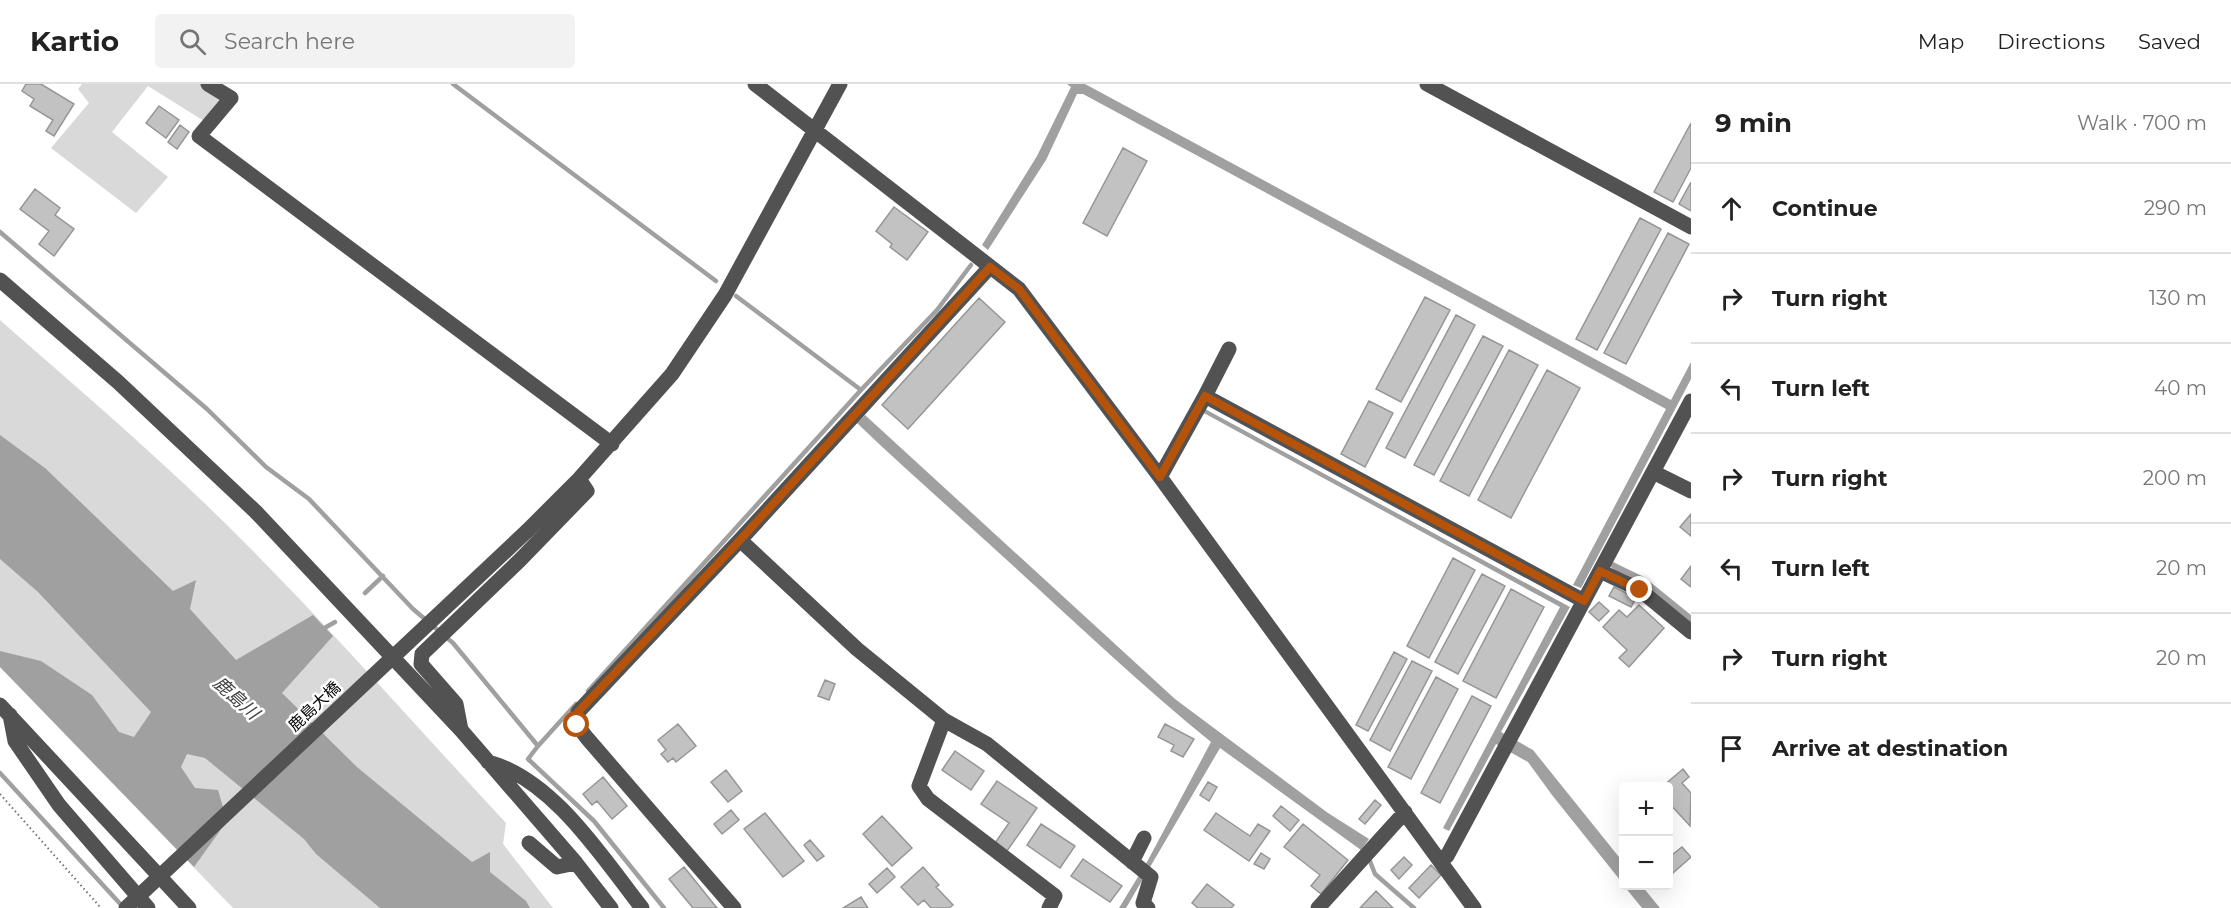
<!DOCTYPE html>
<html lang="en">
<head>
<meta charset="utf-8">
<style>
  :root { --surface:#fff; --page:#f2f2f2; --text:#222; --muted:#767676; --line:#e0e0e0 }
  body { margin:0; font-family:Montserrat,"Noto Sans JP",sans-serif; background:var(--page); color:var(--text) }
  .controls { position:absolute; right:18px; bottom:18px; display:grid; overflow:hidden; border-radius:6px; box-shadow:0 6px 24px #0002 }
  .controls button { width:54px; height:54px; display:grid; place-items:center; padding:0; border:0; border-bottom:2px solid var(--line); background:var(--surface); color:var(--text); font:30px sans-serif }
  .stop { position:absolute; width:18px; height:18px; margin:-14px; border:4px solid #b45309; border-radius:50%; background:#fff }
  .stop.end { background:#b45309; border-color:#fff; box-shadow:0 2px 6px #0008 }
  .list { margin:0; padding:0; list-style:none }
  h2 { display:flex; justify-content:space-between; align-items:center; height:78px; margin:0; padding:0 24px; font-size:26px }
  h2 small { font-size:20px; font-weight:400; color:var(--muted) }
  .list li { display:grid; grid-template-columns:39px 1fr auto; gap:18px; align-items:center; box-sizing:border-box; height:90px; padding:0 24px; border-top:2px solid var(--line) }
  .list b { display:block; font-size:22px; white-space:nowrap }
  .list em { font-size:20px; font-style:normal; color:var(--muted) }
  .icon { flex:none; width:33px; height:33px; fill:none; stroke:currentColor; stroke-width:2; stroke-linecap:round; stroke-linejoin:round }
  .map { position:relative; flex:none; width:1691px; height:824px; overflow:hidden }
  header { display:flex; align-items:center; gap:36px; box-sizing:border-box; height:84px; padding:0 30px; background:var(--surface); border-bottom:2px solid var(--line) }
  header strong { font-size:28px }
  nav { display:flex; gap:33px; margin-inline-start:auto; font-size:21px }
  .search { width:420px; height:54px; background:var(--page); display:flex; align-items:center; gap:15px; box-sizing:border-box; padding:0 21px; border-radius:6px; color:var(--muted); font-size:22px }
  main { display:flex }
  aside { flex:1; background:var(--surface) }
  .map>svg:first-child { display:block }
  .green { fill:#d9d9d9 }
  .water { fill:#a0a0a0 }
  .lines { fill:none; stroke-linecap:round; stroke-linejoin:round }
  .stream { stroke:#a0a0a0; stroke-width:4.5 }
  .building { fill:#c2c2c2; stroke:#969696; stroke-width:1.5 }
  .path { stroke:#747474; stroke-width:2; stroke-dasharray:1.5 3; stroke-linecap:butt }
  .minor { stroke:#525252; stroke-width:15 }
  .minor-bridge { stroke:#525252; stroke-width:15 }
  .route { stroke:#b45309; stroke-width:8 }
  .labels { text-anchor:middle; stroke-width:5; stroke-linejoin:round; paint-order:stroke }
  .street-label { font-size:16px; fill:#000; stroke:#fff }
  .water-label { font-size:18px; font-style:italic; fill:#414141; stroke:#fff }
</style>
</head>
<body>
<header>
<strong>Kartio</strong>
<div class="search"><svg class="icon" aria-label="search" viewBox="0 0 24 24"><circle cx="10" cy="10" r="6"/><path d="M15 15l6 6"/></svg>Search here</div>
<nav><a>Map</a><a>Directions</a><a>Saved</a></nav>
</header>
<main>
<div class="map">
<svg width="1691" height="824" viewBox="0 0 1691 824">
  <rect width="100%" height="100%" fill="#fff"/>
  <path class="green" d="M 82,0 L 213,0 L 236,15 L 212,42 L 148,2 L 112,48 L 168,93 L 136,129 L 51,64 L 89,19 L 78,5 Z
    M 0,236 C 76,303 154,369 226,440 C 323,536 413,639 506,739 L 503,760 L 553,824 L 492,824 L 0,379 Z
    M 0,429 L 431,824 L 233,824 L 0,583 Z"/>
  <path class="water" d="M 1067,0 L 1085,0 L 1671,316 L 1691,278 L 1691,295 L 1581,504 L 1573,501 L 1666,325 L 1083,10 L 1077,10 L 1046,76 L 988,166 L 982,161 L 1037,72 L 1071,3 Z
    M 1205,325 L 1570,523 L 1501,648 L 1533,666 L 1623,778 L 1624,801 L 1552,711 L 1528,678 L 1496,660 L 1449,747 L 1443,744 L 1560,523 L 1202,328 Z
    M 865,331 L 1175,615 L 1328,729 L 1369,755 L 1361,766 L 1220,664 L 1126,824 L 1119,824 L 1147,778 L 1211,658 C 1141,601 1076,539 1009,478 C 959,432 907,387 857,339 Z
    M 0,351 L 45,384 L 173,507 L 196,496 L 190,525 L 236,576 L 313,531 L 333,552 L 282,609 L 357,683 L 472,778 L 490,768 L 490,788 L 526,817 L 530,824 L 380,824 L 316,770 L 304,755 L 205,674 L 187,670 L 181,683 L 195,704 L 218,706 L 227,737 L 194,783 L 0,583 L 0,567 L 41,577 L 92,611 L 119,648 L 134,653 L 151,628 L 38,508 L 0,475 Z
    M 1611,477 L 1644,493 L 1691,531 L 1691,540 L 1612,484 L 1609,481 Z
    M 1624,802 L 1642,802 L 1660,824 L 1642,824 Z"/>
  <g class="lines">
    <path class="stream" d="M 453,0 L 716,197
      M 0,148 L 207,325 L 266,383 L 309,415 L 413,525 L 453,559 L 538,662 L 528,675 L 594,737 L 664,824
      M 736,212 L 861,306
      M 365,509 L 383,492
      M 321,546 L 335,538
      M 588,607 L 861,306 L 937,226 L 971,181
      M 538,662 L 576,620
      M 0,689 L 124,824
      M 1368,772 L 1375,790 L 1414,824"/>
  </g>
  <path class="building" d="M 26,0 L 41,0 L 74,20 L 54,52 L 46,47 L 53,36 L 30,22 L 34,15 L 22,7 Z
    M 159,22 L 179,36 L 166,54 L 146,39 Z
    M 1691,39 L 1691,84 L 1673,118 L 1654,108 Z
    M 180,41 L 189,48 L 177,65 L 168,58 Z
    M 1123,64 L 1147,77 L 1107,152 L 1083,139 Z
    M 1691,98 L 1691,127 L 1679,120 Z
    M 35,105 L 60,124 L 55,131 L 74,145 L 54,172 L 39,160 L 49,147 L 20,125 Z
    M 894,123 L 928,148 L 907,176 L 890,163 L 892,160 L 876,147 Z
    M 1640,134 L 1661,145 L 1597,266 L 1576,255 Z
    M 1668,149 L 1689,160 L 1626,280 L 1604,269 Z
    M 1425,213 L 1450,226 L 1401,318 L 1376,305 Z
    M 979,214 L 1005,238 L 908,345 L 882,321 Z
    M 1456,231 L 1475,241 L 1405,374 L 1386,364 Z
    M 1483,252 L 1503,262 L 1434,391 L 1414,381 Z
    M 1509,266 L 1538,281 L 1469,412 L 1440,397 Z
    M 1547,286 L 1580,304 L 1511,434 L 1478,416 Z
    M 1369,317 L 1393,329 L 1365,383 L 1341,370 Z
    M 1691,430 L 1691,452 L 1680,443 Z
    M 1453,474 L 1475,486 L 1429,574 L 1407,562 Z
    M 1691,482 L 1691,503 L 1681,495 Z
    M 1482,490 L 1505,502 L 1458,590 L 1435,578 Z
    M 1614,503 L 1636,514 L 1631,523 L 1609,512 Z
    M 1511,505 L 1544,523 L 1496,614 L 1463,597 Z
    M 1599,518 L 1609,527 L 1599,537 L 1589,528 Z
    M 1639,521 L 1664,544 L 1629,583 L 1619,574 L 1627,566 L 1603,543 L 1619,526 L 1627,533 Z
    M 1394,568 L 1407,575 L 1368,647 L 1356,641 Z
    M 1412,577 L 1432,587 L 1390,667 L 1370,656 Z
    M 1436,593 L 1458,605 L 1411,695 L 1388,683 Z
    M 825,596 L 835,600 L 829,616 L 818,612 Z
    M 1472,612 L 1491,622 L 1440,719 L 1421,709 Z
    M 678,640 L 696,662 L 676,678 L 673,674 L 668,678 L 661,670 L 666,666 L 658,656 Z
    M 1165,640 L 1194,655 L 1183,673 L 1171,667 L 1174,661 L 1158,653 Z
    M 955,667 L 984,687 L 971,706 L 942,686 Z
    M 1683,685 L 1689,693 L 1682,699 L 1691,709 L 1690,742 L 1668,718 L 1668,702 L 1663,702 Z
    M 726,686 L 742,707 L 728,718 L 711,698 Z
    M 603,693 L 627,722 L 612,735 L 597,717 L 592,721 L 583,710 Z
    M 997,697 L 1037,724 L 1007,767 L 995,759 L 1009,739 L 981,720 Z
    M 1208,698 L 1217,703 L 1209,717 L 1200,711 Z
    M 1375,716 L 1381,721 L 1365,740 L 1359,735 Z
    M 1281,722 L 1299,736 L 1290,747 L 1273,732 Z
    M 731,726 L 739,736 L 722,750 L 714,740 Z
    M 765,729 L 804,777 L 783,793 L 744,745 Z
    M 1216,729 L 1250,752 L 1258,740 L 1270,747 L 1249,777 L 1204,746 Z
    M 882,732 L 912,764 L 892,782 L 863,750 Z
    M 1041,740 L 1075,762 L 1060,784 L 1027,761 Z
    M 1303,740 L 1348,776 L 1321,810 L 1311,802 L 1320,791 L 1284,763 Z
    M 810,756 L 824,772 L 817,777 L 804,761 Z
    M 1682,763 L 1691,773 L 1673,789 L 1668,783 L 1668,774 Z
    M 1261,769 L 1270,775 L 1264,785 L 1254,780 Z
    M 1404,773 L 1412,781 L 1399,795 L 1391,786 Z
    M 1083,775 L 1122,802 L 1110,818 L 1071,792 Z
    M 1431,781 L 1441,791 L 1419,814 L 1409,804 Z
    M 684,783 L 717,824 L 693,824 L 669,795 Z
    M 923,783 L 939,801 L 936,803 L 953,821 L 949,824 L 931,824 L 924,816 L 918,821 L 901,803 Z
    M 887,784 L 895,793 L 877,809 L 869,800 Z
    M 1207,800 L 1234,821 L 1231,824 L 1198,824 L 1192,819 Z
    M 1376,807 L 1393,824 L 1360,824 Z
    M 861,813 L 868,824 L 843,824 Z"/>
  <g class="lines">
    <path class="path" d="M 0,710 L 101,824"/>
    <path class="minor" d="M 208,0 L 231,14 L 199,52 L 612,360
      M 755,0 L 1019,205 L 1160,393 L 1474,824
      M 1427,0 L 1691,143
      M 0,196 L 118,298 L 256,428 L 461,646 L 576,779 L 611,824
      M 1205,312 L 1229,265
      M 1653,388 L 1691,407
      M 1160,393 L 1205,312 L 1584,517
      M 527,447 L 579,395 L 672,290 L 725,211 L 840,0
      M 740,456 L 857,565 L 944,636 L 987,660 L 1151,793 L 1143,819 L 1148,824
      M 1600,487 L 1640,506 L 1691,548
      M 0,621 L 189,824
      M 10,631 L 15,657 L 59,721 L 148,824
      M 944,636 L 919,702 L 928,715 L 1055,812 L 1049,824
      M 461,646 L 456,620 L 421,580 L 422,570 L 520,476 L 587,407 L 579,395
      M 488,678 C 553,695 602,773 642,824
      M 529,759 L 557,783 L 576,779
      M 1440,776 L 1447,772 L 1691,317
      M 1132,778 L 1144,754
      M 734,824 L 587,654 L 577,641 L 578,628 L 740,456 L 990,183
      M 1318,824 L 1405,728"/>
    <path class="minor-bridge" d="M 126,824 L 527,447"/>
  </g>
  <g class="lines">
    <path class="route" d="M 577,641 L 578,628 L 740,456 L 990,183 L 1019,205 L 1160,393 L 1205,312 L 1584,517 L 1600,487 L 1640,506"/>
  </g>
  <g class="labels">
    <g class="street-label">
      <text transform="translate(314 622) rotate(-43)" y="6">鹿島大橋</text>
    </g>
    <g class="water-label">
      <text transform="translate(236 614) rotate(42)" y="6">鹿島川</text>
    </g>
  </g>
</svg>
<div class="controls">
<button>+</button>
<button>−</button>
</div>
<div class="stop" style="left:577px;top:641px"></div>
<div class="stop end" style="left:1640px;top:506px"></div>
</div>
<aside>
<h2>9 min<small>Walk · 700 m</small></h2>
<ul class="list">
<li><svg class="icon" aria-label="ahead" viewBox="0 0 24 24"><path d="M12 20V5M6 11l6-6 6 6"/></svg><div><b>Continue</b></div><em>290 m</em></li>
<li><svg class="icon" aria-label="right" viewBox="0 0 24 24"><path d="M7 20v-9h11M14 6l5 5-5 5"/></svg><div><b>Turn right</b></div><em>130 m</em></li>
<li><svg class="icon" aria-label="left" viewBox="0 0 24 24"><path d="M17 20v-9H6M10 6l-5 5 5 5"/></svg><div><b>Turn left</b></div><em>40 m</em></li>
<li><svg class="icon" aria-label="right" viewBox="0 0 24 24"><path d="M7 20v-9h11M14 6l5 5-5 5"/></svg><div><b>Turn right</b></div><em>200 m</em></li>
<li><svg class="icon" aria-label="left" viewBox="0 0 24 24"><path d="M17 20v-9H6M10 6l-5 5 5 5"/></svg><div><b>Turn left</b></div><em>20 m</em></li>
<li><svg class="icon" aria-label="right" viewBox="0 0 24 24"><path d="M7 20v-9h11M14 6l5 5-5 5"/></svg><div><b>Turn right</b></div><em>20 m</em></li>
<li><svg class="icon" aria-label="arrive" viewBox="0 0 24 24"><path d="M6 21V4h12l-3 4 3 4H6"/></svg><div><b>Arrive at destination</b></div></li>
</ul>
</aside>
</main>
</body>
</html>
